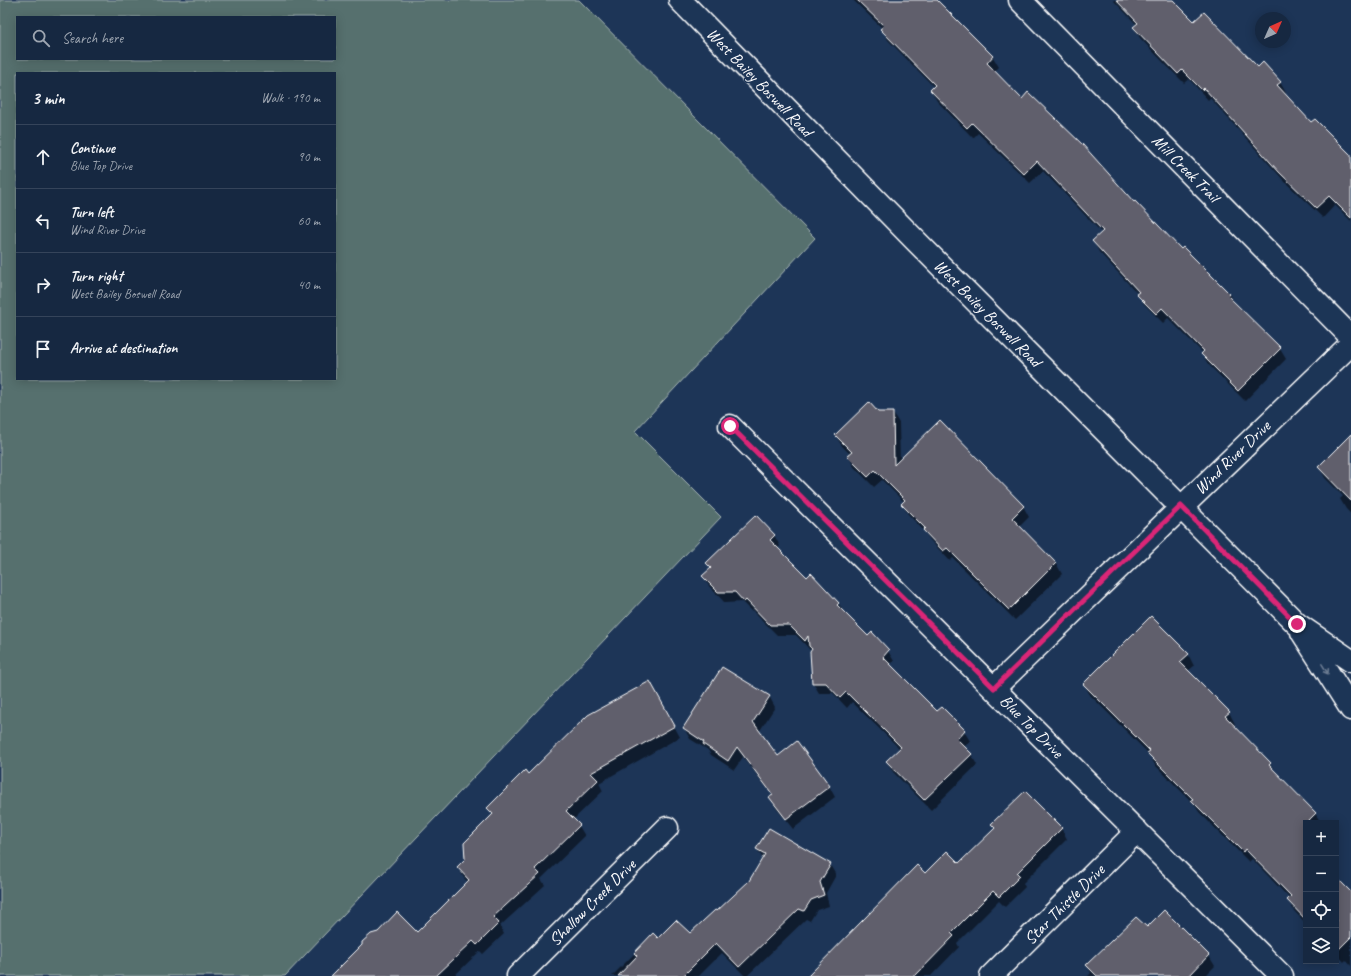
<!DOCTYPE html>
<html lang="en">
<head>
<meta charset="utf-8">
<style>
  :root { --surface:#162841; --page:#1f3048; --text:#f1f3f6; --muted:#9ea6b1; --line:#35445a }
  body { margin:0; font-family:Caveat,sans-serif; background:var(--page); color:var(--text) }
  .controls { position:absolute; right:12px; bottom:12px; display:grid; overflow:hidden; border-radius:0px; box-shadow:0 2px 10px #0003 }
  .controls button { width:36px; height:36px; display:grid; place-items:center; padding:0; border:0; border-bottom:1px solid var(--line); background:var(--surface); color:var(--text); font:20px sans-serif }
  .compass { position:absolute; left:1255px; top:12px; width:36px; height:36px; border-radius:50%; background:var(--surface); box-shadow:0 2px 10px #0003; rotate:45deg }
  .stop { position:absolute; width:12px; height:12px; margin:-9px; border:3px solid #db2777; border-radius:50%; background:#fff }
  .stop.end { background:#db2777; border-color:#fff; box-shadow:0 1px 4px #0008 }
  .list { margin:0; padding:0; list-style:none }
  h2 { display:flex; justify-content:space-between; align-items:center; height:52px; margin:0; padding:0 16px; font-size:17px }
  h2 small { font-size:13px; font-weight:400; color:var(--muted) }
  .list li { display:grid; grid-template-columns:26px 1fr auto; gap:12px; align-items:center; box-sizing:border-box; height:64px; padding:0 16px; border-top:1px solid var(--line) }
  .list b { display:block; font-size:15px; white-space:nowrap }
  .list p { margin:0; font-size:13px; white-space:nowrap; color:var(--muted) }
  .list em { font-size:13px; font-style:normal; color:var(--muted) }
  .icon { flex:none; width:22px; height:22px; fill:none; stroke:currentColor; stroke-width:2; stroke-linecap:round; stroke-linejoin:round }
  .map { position:relative; flex:none; width:1351px; height:976px; overflow:hidden }
  .search { position:absolute; background:var(--surface); box-shadow:0 2px 10px #0003; left:16px; top:16px; width:320px; height:44px; display:flex; align-items:center; gap:10px; box-sizing:border-box; padding:0 14px; border-radius:0px; color:var(--muted); font-size:15px }
  .panel { position:absolute; background:var(--surface); box-shadow:0 2px 10px #0003; left:16px; top:72px; width:320px; height:308px; border-radius:0px }
  .map>svg:first-child { display:block }
  .green { fill:#56706e; stroke:#aab8b6; fill-rule:evenodd }
  .shadow { fill:#0007 }
  .building { fill:#615e6c; stroke:#fff }
  .lines { fill:none; stroke-linecap:round; stroke-linejoin:round }
  .minor-casing { stroke:#fff; stroke-width:25 }
  .secondary-casing { stroke:#fff; stroke-width:25 }
  .minor { stroke:#1d3557; stroke-width:22 }
  .secondary { stroke:#1d3557; stroke-width:22 }
  .oneway { stroke:#6c7c92 }
  .route { stroke:#db2777; stroke-width:5 }
  .labels { text-anchor:middle; stroke-width:3; stroke-linejoin:round; paint-order:stroke }
  .street-label { font-size:17px; fill:#fff; stroke:#1d3557 }
</style>
</head>
<body>
<div class="map">
<svg width="1351" height="976" viewBox="0 0 1351 976">
  <rect width="100%" height="100%" fill="#1d3557"/>
  <filter id="ink" filterUnits="userSpaceOnUse"><feTurbulence type="fractalNoise" baseFrequency=".025" numOctaves="2"/><feDisplacementMap in="SourceGraphic" scale="8" xChannelSelector="R" yChannelSelector="G"/><feConvolveMatrix kernelMatrix="1 2 1 2 8 2 1 2 1" color-interpolation-filters="sRGB"/></filter>
  <g filter="url(#ink)">
    <path class="green" d="M 0,0 L 579,0 L 815,238 L 635,431 L 721,517 L 285,976 L 0,976 ZM 17,17 L 335,17 L 335,59 L 17,59 ZM 17,73 L 335,73 L 335,379 L 17,379 Z"/>
    <path class="shadow" d="M 853,0 L 935,0 L 993,57 L 999,67 L 994,72 L 1022,100 L 1134,203 L 1181,250 L 1229,294 L 1236,305 L 1280,349 L 1286,359 L 1245,401 L 1208,364 L 1202,354 L 1203,353 L 1168,318 L 1163,323 L 1144,304 L 1138,294 L 1099,252 L 1093,241 L 1102,233 L 1043,171 L 1030,183 L 978,133 L 973,138 L 937,101 L 931,91 L 934,87 L 888,40 L 882,29 L 883,29 Z
      M 1113,0 L 1172,0 L 1194,23 L 1258,69 L 1280,82 L 1286,93 L 1284,95 L 1311,124 L 1351,157 L 1351,221 L 1335,205 L 1323,218 L 1286,183 L 1210,98 L 1208,100 L 1189,79 L 1184,83 L 1164,63 L 1140,38 L 1134,28 L 1137,25 Z
      M 878,413 L 893,413 L 899,423 L 900,461 L 1023,506 L 1029,517 L 1019,527 L 1056,563 L 1062,574 L 1015,620 L 953,558 L 950,561 L 930,540 L 924,531 L 908,514 L 902,504 L 904,502 L 882,480 L 874,487 L 854,467 L 849,457 L 851,455 L 842,446 L 836,436 Z
      M 1351,436 L 1351,514 L 1346,509 L 1340,499 L 1343,496 L 1325,478 L 1319,467 Z
      M 774,535 L 780,546 L 777,549 L 807,578 L 811,574 L 839,604 L 844,613 L 868,637 L 872,634 L 888,651 L 894,661 L 890,665 L 937,713 L 964,731 L 970,741 L 964,747 L 971,754 L 977,765 L 931,810 L 893,772 L 887,762 L 900,749 L 852,702 L 847,708 L 833,693 L 819,693 L 813,683 L 812,652 L 796,635 L 777,635 L 752,610 L 751,611 L 742,602 L 725,603 L 709,586 L 703,576 L 711,569 L 708,563 Z
      M 1188,654 L 1194,666 L 1188,671 L 1229,712 L 1235,724 L 1233,726 L 1270,764 L 1277,775 L 1315,813 L 1321,823 L 1306,823 L 1306,923 L 1295,912 L 1288,901 L 1290,899 L 1252,859 L 1249,862 L 1199,812 L 1194,804 L 1155,765 L 1149,754 L 1090,695 L 1084,684 Z
      M 650,682 L 680,737 L 599,783 L 603,791 L 573,820 L 579,826 L 585,836 L 541,879 L 545,885 L 500,926 L 504,934 L 483,954 L 480,951 L 454,976 L 332,976 L 363,945 L 417,933 L 468,882 L 464,878 L 458,867 L 466,859 L 493,816 L 488,808 L 528,775 Z
      M 769,696 L 775,707 L 759,732 L 778,757 L 829,786 L 835,797 L 793,829 L 776,808 L 770,798 L 773,796 L 743,757 L 734,770 L 711,755 L 708,750 L 690,739 L 684,728 Z
      M 992,825 L 1061,828 L 1067,839 L 1023,883 L 1025,887 L 1005,907 L 999,901 L 957,943 L 959,947 L 931,976 L 809,976 L 925,874 L 959,864 L 995,829 Z
      M 757,849 L 830,865 L 836,875 L 826,893 L 829,906 L 817,910 L 810,921 L 806,919 L 747,976 L 745,976 L 722,953 L 699,976 L 612,976 L 653,935 L 658,940 L 690,935 L 717,913 L 750,881 L 763,859 Z
      M 1336,878 L 1351,893 L 1351,966 L 1346,960 L 1344,962 L 1336,953 Z
      M 1164,911 L 1209,956 L 1215,966 L 1205,976 L 1088,976 L 1091,973 L 1087,965 L 1147,928 Z"/>
    <path class="building" d="M 857,0 L 937,0 L 993,56 L 987,63 L 1022,99 L 1028,92 L 1083,145 L 1134,202 L 1135,201 L 1181,249 L 1183,247 L 1230,294 L 1228,296 L 1281,348 L 1238,391 L 1201,354 L 1204,351 L 1162,308 L 1156,314 L 1136,294 L 1139,292 L 1092,241 L 1103,231 L 1037,161 L 1024,174 L 972,123 L 967,128 L 930,90 L 935,85 L 880,29 L 884,26 Z
      M 1116,0 L 1173,0 L 1194,21 L 1204,12 L 1258,67 L 1263,62 L 1281,82 L 1277,85 L 1311,122 L 1315,119 L 1351,155 L 1351,218 L 1329,196 L 1316,208 L 1279,172 L 1204,88 L 1202,90 L 1182,70 L 1178,74 L 1157,52 L 1133,27 L 1138,23 Z
      M 869,402 L 878,412 L 893,412 L 894,465 L 940,420 L 1024,506 L 1012,518 L 1056,563 L 1009,610 L 947,548 L 943,551 L 923,530 L 925,528 L 901,504 L 905,500 L 875,470 L 868,477 L 847,456 L 852,452 L 835,435 Z
      M 1351,434 L 1351,501 L 1318,467 Z
      M 756,515 L 775,535 L 770,540 L 807,577 L 811,573 L 839,603 L 837,605 L 868,636 L 872,632 L 889,650 L 883,657 L 937,711 L 942,707 L 965,730 L 957,739 L 972,754 L 924,800 L 886,761 L 901,747 L 846,692 L 840,698 L 826,683 L 812,683 L 810,652 L 812,649 L 809,646 L 808,636 L 805,641 L 789,625 L 770,625 L 746,600 L 744,602 L 735,592 L 718,592 L 702,576 L 711,568 L 706,563 Z
      M 1151,616 L 1189,654 L 1180,662 L 1230,712 L 1225,716 L 1271,763 L 1269,765 L 1316,813 L 1306,823 L 1306,920 L 1287,900 L 1291,896 L 1245,849 L 1243,852 L 1191,800 L 1193,799 L 1147,753 L 1150,751 L 1083,684 Z
      M 722,667 L 770,696 L 753,722 L 778,756 L 797,741 L 830,786 L 786,819 L 769,797 L 773,795 L 737,747 L 728,761 L 703,744 L 704,742 L 683,728 Z
      M 650,681 L 675,726 L 591,773 L 598,780 L 566,811 L 580,825 L 535,869 L 540,874 L 493,917 L 499,923 L 477,945 L 473,941 L 436,976 L 331,976 L 362,945 L 362,942 L 371,934 L 378,932 L 397,912 L 417,932 L 469,880 L 457,867 L 465,859 L 464,843 L 493,814 L 487,808 L 525,770 L 528,774 L 588,715 Z
      M 1025,791 L 1062,828 L 1017,873 L 1020,876 L 999,897 L 993,891 L 951,933 L 954,936 L 915,976 L 808,976 L 917,865 L 925,873 L 947,851 L 959,863 L 995,828 L 991,824 Z
      M 769,828 L 831,864 L 820,882 L 824,895 L 811,900 L 804,911 L 799,909 L 739,967 L 716,943 L 683,976 L 618,976 L 637,956 L 634,953 L 653,933 L 658,938 L 676,920 L 690,933 L 715,910 L 717,911 L 749,881 L 765,854 L 756,849 Z
      M 1336,877 L 1351,892 L 1351,937 L 1337,951 L 1336,950 Z
      M 1164,910 L 1209,955 L 1189,976 L 1097,976 L 1086,965 L 1136,917 L 1147,927 Z"/>
    <g class="lines">
      <defs>
        <path id="minor" d="M 1020,0 L 1351,337
          M 730,426 L 1282,976
          M 994,688 L 1351,344
          M 518,976 L 667,828
          M 991,976 L 1137,831"/>
        <path id="secondary" d="M 680,0 L 915,240 L 1297,624 L 1351,661
          M 1302,632 L 1351,709"/>
      </defs>
      <use href="#minor" class="minor-casing"/>
      <use href="#secondary" class="secondary-casing"/>
      <use href="#minor" class="minor"/>
      <use href="#secondary" class="secondary"/>
    </g>
    <defs><path id="oneway-shaft" d="M-6 0H5M1.5-3L5.5 0L1.5 3" fill="none" stroke-width="1.6" stroke-linecap="round" stroke-linejoin="round"/></defs>
    <use class="oneway" href="#oneway-shaft" transform="translate(1325 669) rotate(58)"/>
  </g>
  <g class="lines" filter="url(#ink)">
    <path class="route" d="M 730,426 L 994,688 L 1181,506 L 1297,624"/>
  </g>
  <g class="labels">
    <g class="street-label">
      <text transform="translate(760 82) rotate(46)" y="6">West Bailey Boswell Road</text>
      <text transform="translate(1186 168) rotate(45)" y="6">Mill Creek Trail</text>
      <text transform="translate(988 313) rotate(45)" y="6">West Bailey Boswell Road</text>
      <text transform="translate(1232 457) rotate(-44)" y="6">Wind River Drive</text>
      <text transform="translate(1032 726) rotate(45)" y="6">Blue Top Drive</text>
      <text transform="translate(592 902) rotate(-45)" y="6">Shallow Creek Drive</text>
      <text transform="translate(1064 904) rotate(-45)" y="6">Star Thistle Drive</text>
    </g>
  </g>
</svg>
<div class="controls">
<button>+</button>
<button>−</button>
<button><svg class="icon" aria-label="locate" viewBox="0 0 24 24"><circle cx="12" cy="12" r="6"/><path d="M12 2v4M12 18v4M2 12h4M18 12h4"/></svg></button>
<button><svg class="icon" aria-label="layers" viewBox="0 0 24 24"><path d="M12 4l9 5-9 5-9-5zM3 14l9 5 9-5"/></svg></button>
</div>
<svg class="compass" viewBox="-18 -18 36 36"><path d="M0-13l5 13h-10z" fill="#e53935"/><path d="M0 13l5-13h-10z" fill="#9ea6b1"/></svg>
<div class="stop" style="left:730px;top:426px"></div>
<div class="stop end" style="left:1297px;top:624px"></div>
<div class="search"><svg class="icon" aria-label="search" viewBox="0 0 24 24"><circle cx="10" cy="10" r="6"/><path d="M15 15l6 6"/></svg>Search here</div>
<section class="panel">
<h2>3 min<small>Walk · 190 m</small></h2>
<ul class="list">
<li><svg class="icon" aria-label="ahead" viewBox="0 0 24 24"><path d="M12 20V5M6 11l6-6 6 6"/></svg><div><b>Continue</b><p>Blue Top Drive</p></div><em>90 m</em></li>
<li><svg class="icon" aria-label="left" viewBox="0 0 24 24"><path d="M17 20v-9H6M10 6l-5 5 5 5"/></svg><div><b>Turn left</b><p>Wind River Drive</p></div><em>60 m</em></li>
<li><svg class="icon" aria-label="right" viewBox="0 0 24 24"><path d="M7 20v-9h11M14 6l5 5-5 5"/></svg><div><b>Turn right</b><p>West Bailey Boswell Road</p></div><em>40 m</em></li>
<li><svg class="icon" aria-label="arrive" viewBox="0 0 24 24"><path d="M6 21V4h12l-3 4 3 4H6"/></svg><div><b>Arrive at destination</b></div></li>
</ul>
</section>
</div>
</body>
</html>
